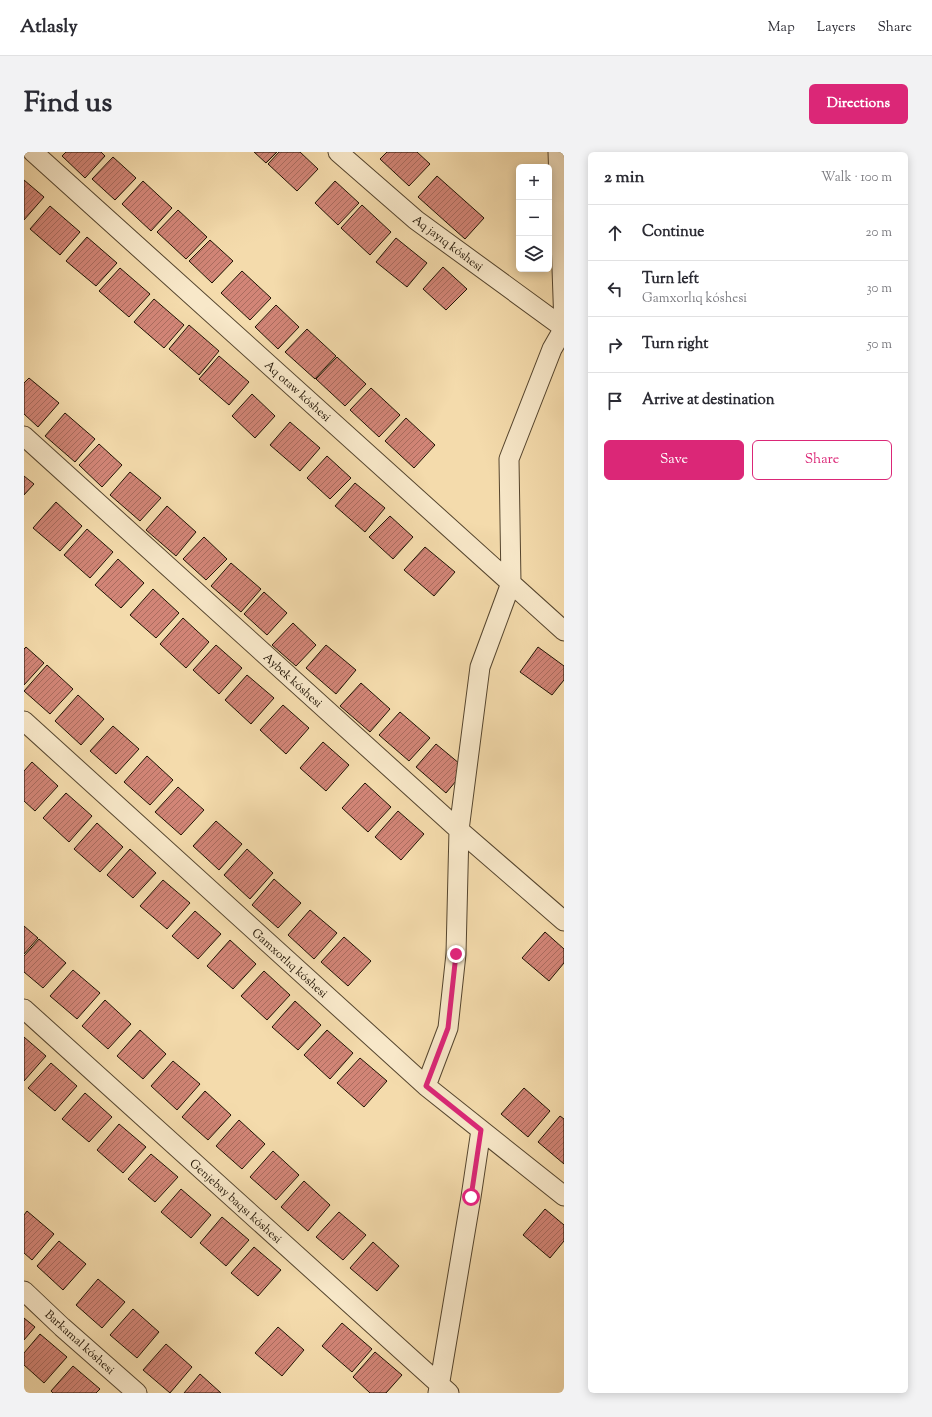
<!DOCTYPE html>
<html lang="en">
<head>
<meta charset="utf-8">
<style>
  :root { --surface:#fff; --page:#f2f2f3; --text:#2b2b33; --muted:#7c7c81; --line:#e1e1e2; --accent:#db2777 }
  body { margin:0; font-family:"Sorts Mill Goudy",serif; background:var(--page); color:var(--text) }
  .controls { position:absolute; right:12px; top:12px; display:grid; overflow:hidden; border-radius:6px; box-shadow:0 2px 10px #0003 }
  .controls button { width:36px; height:36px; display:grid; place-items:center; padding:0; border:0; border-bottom:1px solid var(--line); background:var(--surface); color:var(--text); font:20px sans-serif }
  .stop { position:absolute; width:12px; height:12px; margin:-9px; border:3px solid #db2777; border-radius:50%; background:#fff }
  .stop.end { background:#db2777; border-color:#fff; box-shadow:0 1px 4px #0008 }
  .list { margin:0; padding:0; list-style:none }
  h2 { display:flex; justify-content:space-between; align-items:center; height:52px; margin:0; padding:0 16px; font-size:17px }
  h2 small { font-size:13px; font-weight:400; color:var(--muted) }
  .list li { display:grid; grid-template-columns:26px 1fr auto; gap:12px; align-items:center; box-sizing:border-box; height:56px; padding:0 16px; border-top:1px solid var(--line) }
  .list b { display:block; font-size:15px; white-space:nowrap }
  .list p { margin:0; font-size:13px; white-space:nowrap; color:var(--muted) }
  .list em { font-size:13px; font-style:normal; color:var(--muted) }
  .actions { display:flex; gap:8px; padding:12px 16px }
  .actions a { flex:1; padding:9px 0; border:1px solid var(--accent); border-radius:6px; text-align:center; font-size:14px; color:var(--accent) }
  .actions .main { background:var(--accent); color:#fff }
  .icon { flex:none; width:22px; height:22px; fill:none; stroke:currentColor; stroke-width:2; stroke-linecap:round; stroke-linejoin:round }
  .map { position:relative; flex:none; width:540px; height:1241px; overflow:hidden; border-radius:6px }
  header { display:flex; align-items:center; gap:24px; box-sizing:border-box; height:56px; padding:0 20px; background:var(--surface); border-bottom:1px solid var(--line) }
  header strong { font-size:19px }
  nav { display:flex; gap:22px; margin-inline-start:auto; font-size:14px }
  .intro { display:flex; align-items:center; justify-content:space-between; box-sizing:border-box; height:96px; padding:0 24px }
  h1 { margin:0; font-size:28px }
  .button { padding:10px 18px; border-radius:6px; background:var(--accent); color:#fff; font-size:14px; font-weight:700 }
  main { display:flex; gap:24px; padding:0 24px }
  aside { flex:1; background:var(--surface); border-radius:6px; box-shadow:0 2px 10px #0003 }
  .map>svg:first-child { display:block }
  .building { fill:url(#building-hatch); stroke:#201304 }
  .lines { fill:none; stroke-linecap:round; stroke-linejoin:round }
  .minor-casing { stroke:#55452e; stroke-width:21 }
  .minor { stroke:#f8e8c9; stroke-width:19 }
  .route { stroke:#db2777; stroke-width:5 }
  .labels { text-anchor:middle; stroke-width:3; stroke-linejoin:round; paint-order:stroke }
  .street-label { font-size:12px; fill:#201304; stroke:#f8e8c9 }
</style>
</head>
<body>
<header>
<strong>Atlasly</strong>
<nav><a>Map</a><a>Layers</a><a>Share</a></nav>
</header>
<div class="intro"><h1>Find us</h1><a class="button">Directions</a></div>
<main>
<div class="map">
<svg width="540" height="1241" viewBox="0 0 540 1241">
  <defs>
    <pattern id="building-hatch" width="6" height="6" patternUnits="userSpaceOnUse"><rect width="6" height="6" fill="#d28577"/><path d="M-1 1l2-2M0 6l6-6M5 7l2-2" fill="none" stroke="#aa6c5f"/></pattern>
  </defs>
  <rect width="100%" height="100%" fill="#f4dbac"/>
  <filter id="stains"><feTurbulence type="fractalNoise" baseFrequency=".005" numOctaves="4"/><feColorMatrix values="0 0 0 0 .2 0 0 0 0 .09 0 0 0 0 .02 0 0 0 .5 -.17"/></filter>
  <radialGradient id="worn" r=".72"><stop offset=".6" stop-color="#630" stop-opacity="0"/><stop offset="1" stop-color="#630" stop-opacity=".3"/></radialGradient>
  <path class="building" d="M 42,0 L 77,0 L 81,4 L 61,26 L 38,4 Z
    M 230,0 L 253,0 L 242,11 Z
    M 255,0 L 276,0 L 294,17 L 273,39 L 244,12 Z
    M 363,0 L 393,0 L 406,12 L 385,34 L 356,7 Z
    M 89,5 L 112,26 L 91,48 L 68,27 Z
    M 413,24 L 460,66 L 441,87 L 394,45 Z
    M 0,28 L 20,45 L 0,68 Z
    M 119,29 L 148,56 L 127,79 L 98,52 Z
    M 311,29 L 335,51 L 314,73 L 291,51 Z
    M 338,53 L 367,80 L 346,103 L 317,76 Z
    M 26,54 L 56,80 L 36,103 L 6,77 Z
    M 154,58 L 183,85 L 162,107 L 133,80 Z
    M 63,85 L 93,111 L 72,134 L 42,109 Z
    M 372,86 L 403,111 L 383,135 L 352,110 Z
    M 186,88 L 209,109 L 188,131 L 165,109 Z
    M 419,115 L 443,137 L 422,158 L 399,137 Z
    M 96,116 L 126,142 L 105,165 L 75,139 Z
    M 218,119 L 247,146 L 226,168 L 197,141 Z
    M 130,147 L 160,173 L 140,196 L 110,170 Z
    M 252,153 L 275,175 L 254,197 L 231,175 Z
    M 165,173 L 195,199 L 175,223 L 145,197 Z
    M 283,177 L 312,204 L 291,227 L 261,200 Z
    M 195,204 L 225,230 L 205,253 L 175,227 Z
    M 313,205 L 342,232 L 321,254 L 292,227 Z
    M 5,226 L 35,251 L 14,275 L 0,262 L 0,231 Z
    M 347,236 L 376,263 L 355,285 L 326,258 Z
    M 228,242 L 251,264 L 231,286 L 208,264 Z
    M 41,261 L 71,287 L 51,310 L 21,284 Z
    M 382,266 L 411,293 L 390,316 L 361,289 Z
    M 266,270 L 296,296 L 276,319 L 246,293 Z
    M 75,292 L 98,313 L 78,335 L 55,313 Z
    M 303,304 L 327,326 L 306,347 L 283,326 Z
    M 106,320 L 137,346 L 116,369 L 86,343 Z
    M 0,324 L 10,332 L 0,343 Z
    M 331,331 L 361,356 L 341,380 L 311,354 Z
    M 32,350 L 58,374 L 36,399 L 9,376 Z
    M 143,354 L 172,380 L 152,404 L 122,378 Z
    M 366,364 L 389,385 L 369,407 L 345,385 Z
    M 63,377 L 89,400 L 66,426 L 40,403 Z
    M 180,385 L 203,407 L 182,428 L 159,407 Z
    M 401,395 L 431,420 L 410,444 L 380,418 Z
    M 94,407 L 120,431 L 97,456 L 71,433 Z
    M 207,411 L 237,437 L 217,460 L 187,434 Z
    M 129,437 L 155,461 L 132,486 L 106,463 Z
    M 240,440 L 263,461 L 243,483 L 220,462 Z
    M 159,466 L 185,490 L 162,516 L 136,492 Z
    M 269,471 L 292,493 L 272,514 L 248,493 Z
    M 192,493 L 218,516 L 195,542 L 169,518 Z
    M 302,493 L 332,518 L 312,542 L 282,516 Z
    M 2,495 L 20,511 L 0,533 L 0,497 Z
    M 514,495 L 540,514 L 540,528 L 528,543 L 496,520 Z
    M 23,513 L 49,537 L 26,562 L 0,539 Z
    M 223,523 L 250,546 L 227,572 L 201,548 Z
    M 337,531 L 366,557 L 346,580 L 316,554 Z
    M 54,543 L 80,567 L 57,593 L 31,569 Z
    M 259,553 L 285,576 L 262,602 L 236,578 Z
    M 376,560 L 406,586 L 385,609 L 355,583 Z
    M 89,574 L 115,597 L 92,622 L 66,599 Z
    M 299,590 L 325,613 L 302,639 L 276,616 Z
    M 412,592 L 442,617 L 422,641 L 392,615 Z
    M 123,604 L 149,628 L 126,653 L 100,630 Z
    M 8,610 L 34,634 L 11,659 L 0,649 L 0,619 Z
    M 341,631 L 367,655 L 344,680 L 318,656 Z
    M 154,635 L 180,658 L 157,683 L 131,660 Z
    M 42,641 L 68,664 L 45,690 L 19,666 Z
    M 374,659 L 400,682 L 377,708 L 351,685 Z
    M 192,669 L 218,692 L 195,718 L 169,694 Z
    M 73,671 L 99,695 L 76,720 L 50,697 Z
    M 106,697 L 132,721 L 109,746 L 83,723 Z
    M 223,697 L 249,721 L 226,747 L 200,723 Z
    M 250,727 L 277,751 L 254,776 L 228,753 Z
    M 139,728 L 166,751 L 143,777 L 116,754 Z
    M 286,758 L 313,781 L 290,807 L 264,783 Z
    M 171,759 L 197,782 L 174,807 L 148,784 Z
    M 0,774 L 14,786 L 0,802 Z
    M 521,780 L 540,797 L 540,811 L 525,829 L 498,806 Z
    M 320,785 L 347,809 L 324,834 L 297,810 Z
    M 15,787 L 42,811 L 19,836 L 0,820 L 0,804 Z
    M 206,788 L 232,812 L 209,837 L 183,814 Z
    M 49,818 L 76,841 L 53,867 L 26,844 Z
    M 240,819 L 266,843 L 243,868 L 217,844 Z
    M 81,848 L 107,872 L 84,897 L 58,874 Z
    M 271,849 L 297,873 L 274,898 L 248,875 Z
    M 116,878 L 142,902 L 119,927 L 93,904 Z
    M 303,878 L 329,901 L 306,927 L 280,903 Z
    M 0,885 L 22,904 L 0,929 Z
    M 336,906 L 363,929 L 340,955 L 313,931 Z
    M 149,909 L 176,932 L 153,958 L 127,934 Z
    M 27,911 L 53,934 L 31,959 L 4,936 Z
    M 500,936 L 526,959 L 504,985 L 477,962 Z
    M 181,939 L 207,963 L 184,988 L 158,965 Z
    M 61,941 L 88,965 L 65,990 L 38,967 Z
    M 536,964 L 540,967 L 540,1012 L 514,990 Z
    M 215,968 L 241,992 L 218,1017 L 192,994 Z
    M 95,972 L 122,995 L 99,1021 L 73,998 Z
    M 249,999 L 275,1023 L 252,1048 L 226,1025 Z
    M 127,1002 L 154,1025 L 131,1050 L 104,1027 Z
    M 280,1029 L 306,1053 L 284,1079 L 257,1055 Z
    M 157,1037 L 187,1063 L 167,1086 L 137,1060 Z
    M 521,1057 L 540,1073 L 540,1089 L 526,1106 L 499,1083 Z
    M 3,1059 L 30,1082 L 8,1108 L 0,1101 L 0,1063 Z
    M 315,1060 L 342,1083 L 319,1108 L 292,1085 Z
    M 198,1065 L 225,1088 L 202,1114 L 176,1091 Z
    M 35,1089 L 62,1112 L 39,1138 L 13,1114 Z
    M 349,1090 L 375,1114 L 353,1139 L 326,1116 Z
    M 230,1095 L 257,1118 L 234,1144 L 207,1121 Z
    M 74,1127 L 101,1150 L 78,1176 L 52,1153 Z
    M 109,1157 L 135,1180 L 113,1206 L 86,1183 Z
    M 0,1166 L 11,1175 L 0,1188 Z
    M 318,1171 L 348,1197 L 328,1220 L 298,1194 Z
    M 254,1175 L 280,1198 L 258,1224 L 231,1201 Z
    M 16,1182 L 43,1205 L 20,1231 L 0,1213 L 0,1201 Z
    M 142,1192 L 168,1215 L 146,1241 L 119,1218 Z
    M 351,1200 L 378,1223 L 362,1241 L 346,1241 L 329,1225 Z
    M 49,1214 L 76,1237 L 72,1241 L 29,1241 L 27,1239 Z
    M 176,1222 L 197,1241 L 160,1241 Z"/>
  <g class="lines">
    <defs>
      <path id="minor" d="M 9,0 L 540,479
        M 314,0 L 392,68 L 540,176
        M 534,0 L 540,174
        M 0,284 L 435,678 L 540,769
        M 0,569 L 402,934 L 540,1044
        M 0,857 L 425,1241
        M 402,934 L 424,876 L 432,802 L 435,678 L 456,515 L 487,431 L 485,307 L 528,197 L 540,176
        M 0,1139 L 38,1175 L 113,1241
        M 414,1241 L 447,1045 L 457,978"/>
    </defs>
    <use href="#minor" class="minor-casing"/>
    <use href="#minor" class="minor"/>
  </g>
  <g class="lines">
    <path class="route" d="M 432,802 L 424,876 L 402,934 L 457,978 L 447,1045"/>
  </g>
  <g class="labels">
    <g class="street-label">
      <text transform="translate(424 91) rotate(37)" y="4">Aq jayıq kóshesi</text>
      <text transform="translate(274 239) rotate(42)" y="4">Aq otaw kóshesi</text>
      <text transform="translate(269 528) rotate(42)" y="4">Aybek kóshesi</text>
      <text transform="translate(266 811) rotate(42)" y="4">Ǵamxorlıq kóshesi</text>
      <text transform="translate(212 1049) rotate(42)" y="4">Genjebay baqsı kóshesi</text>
      <text transform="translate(56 1190) rotate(42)" y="4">Barkamal kóshesi</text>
    </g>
  </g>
  <rect width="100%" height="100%" filter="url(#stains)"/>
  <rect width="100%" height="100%" fill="url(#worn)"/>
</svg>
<div class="controls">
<button>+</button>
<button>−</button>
<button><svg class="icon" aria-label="layers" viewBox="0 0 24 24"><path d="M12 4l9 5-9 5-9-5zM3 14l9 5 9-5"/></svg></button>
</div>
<div class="stop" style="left:447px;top:1045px"></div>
<div class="stop end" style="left:432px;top:802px"></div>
</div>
<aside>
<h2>2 min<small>Walk · 100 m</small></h2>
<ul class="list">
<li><svg class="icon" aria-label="ahead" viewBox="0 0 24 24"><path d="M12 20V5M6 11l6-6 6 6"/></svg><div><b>Continue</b></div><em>20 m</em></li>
<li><svg class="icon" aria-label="left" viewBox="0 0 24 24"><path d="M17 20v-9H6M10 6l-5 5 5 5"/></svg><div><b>Turn left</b><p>Ǵamxorlıq kóshesi</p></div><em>30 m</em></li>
<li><svg class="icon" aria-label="right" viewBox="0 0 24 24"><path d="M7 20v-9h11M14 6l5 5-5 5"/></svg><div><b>Turn right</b></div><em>50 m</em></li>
<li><svg class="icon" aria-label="arrive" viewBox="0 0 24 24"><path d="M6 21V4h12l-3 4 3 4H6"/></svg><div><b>Arrive at destination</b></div></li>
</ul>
<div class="actions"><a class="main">Save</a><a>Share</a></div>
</aside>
</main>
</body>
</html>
